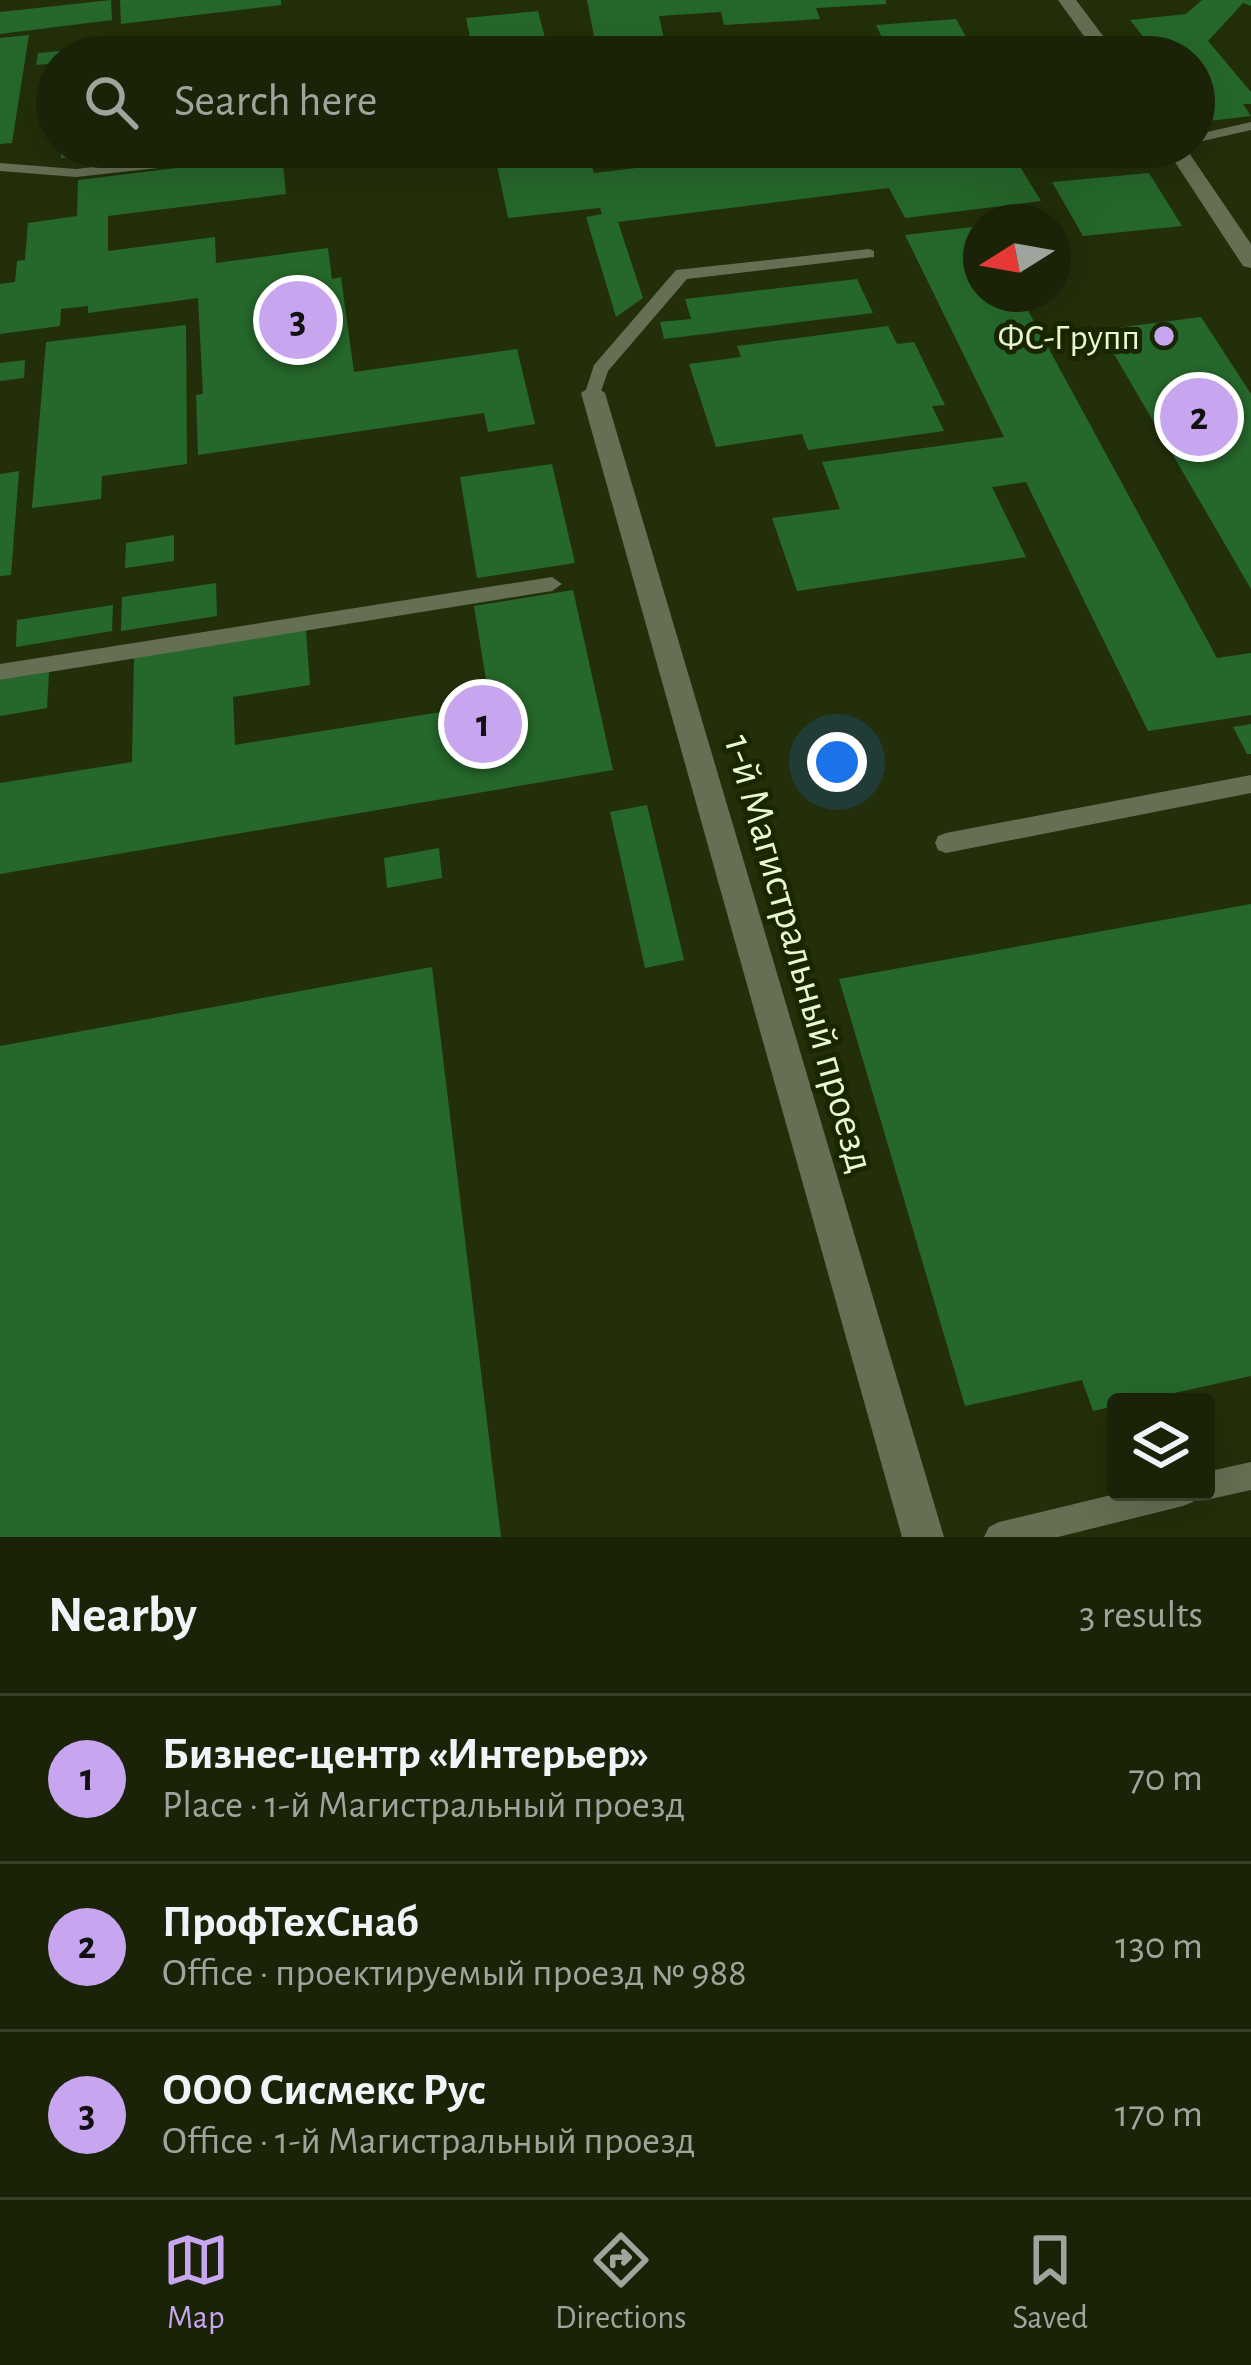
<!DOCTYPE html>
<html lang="en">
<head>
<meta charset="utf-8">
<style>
  :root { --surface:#1a2308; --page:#272f16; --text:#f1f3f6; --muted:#9fa49c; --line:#384029; --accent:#c7a6ef }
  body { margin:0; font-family:"Alegreya Sans",sans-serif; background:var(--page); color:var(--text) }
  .controls { position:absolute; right:36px; bottom:36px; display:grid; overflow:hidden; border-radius:12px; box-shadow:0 12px 48px #0002 }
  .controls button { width:108px; height:108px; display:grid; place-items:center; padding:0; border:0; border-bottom:3px solid var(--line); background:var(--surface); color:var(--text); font:60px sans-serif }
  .compass { position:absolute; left:963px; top:204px; width:108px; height:108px; border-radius:50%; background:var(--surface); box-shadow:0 12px 48px #0002; rotate:259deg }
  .you { position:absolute; left:837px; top:762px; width:42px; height:42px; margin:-30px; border:9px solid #fff; border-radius:50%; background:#1a73e8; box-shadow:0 0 0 18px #1a73e833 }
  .badge { display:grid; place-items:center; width:78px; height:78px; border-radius:50%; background:var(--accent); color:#111; font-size:39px; font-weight:700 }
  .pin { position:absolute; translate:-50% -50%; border:6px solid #fff; box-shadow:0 3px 12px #0006 }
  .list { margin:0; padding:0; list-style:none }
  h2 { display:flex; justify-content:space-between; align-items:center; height:156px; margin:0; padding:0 48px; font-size:51px }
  h2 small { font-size:39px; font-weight:400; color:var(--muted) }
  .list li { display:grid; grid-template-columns:78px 1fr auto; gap:36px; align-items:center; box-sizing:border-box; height:168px; padding:0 48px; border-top:3px solid var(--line) }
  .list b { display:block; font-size:45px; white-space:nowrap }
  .list p { margin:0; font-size:39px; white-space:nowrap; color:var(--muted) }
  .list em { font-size:39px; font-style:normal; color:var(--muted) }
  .icon { flex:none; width:66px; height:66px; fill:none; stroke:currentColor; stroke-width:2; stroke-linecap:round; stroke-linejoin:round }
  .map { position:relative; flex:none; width:1251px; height:1537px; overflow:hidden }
  .search { position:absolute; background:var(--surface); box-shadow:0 12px 48px #0002; left:36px; right:36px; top:36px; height:132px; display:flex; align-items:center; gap:30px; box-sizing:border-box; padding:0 42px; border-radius:66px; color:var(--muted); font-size:45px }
  .sheet { height:660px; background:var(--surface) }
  nav { display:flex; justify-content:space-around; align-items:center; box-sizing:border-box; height:168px; border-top:3px solid var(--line); background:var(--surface); font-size:33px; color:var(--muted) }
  nav a { display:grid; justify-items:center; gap:6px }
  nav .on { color:var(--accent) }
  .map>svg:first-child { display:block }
  .building { fill:#26682b }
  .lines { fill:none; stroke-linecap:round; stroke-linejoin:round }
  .service { fill:#646f53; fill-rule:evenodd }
  .minor { fill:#646f53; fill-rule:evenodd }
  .poi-dot { fill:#c7a6ef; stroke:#1a2501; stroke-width:4.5 }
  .labels { text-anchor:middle; stroke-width:10; stroke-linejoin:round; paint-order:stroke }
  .far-poi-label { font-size:36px; fill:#e9f7d3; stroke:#1a2501; text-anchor:end }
  .street-label { font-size:42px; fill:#e9f7d3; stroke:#1a2501 }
</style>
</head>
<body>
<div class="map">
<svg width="1251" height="1537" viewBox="0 0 1251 1537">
  <rect width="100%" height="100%" fill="#232f0a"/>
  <path class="building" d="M 111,0 L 112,20 L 0,34 L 0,12 Z
    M 120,0 L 281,0 L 281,5 L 121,24 Z
    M 587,0 L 886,0 L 886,4 L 816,8 L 820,19 L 724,25 L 721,12 L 659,16 L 664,39 L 640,40 L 644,57 L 598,57 Z
    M 1202,0 L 1251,0 L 1251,6 L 1243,3 L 1208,41 L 1251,92 L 1251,104 L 1243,104 L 1251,116 L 1209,121 L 1194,102 L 1194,57 L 1159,57 L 1130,20 L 1186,14 Z
    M 538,11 L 550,57 L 474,57 L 466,18 Z
    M 956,19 L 970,44 L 888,50 L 876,25 Z
    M 29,35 L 12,143 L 0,144 L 0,38 Z
    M 289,48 L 290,57 L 227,57 L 226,54 Z
    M 70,50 L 69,57 L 57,57 L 57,63 L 36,65 L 38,53 Z
    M 62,147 L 134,147 L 134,150 L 61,158 Z
    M 493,147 L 607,147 L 610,156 L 589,158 L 594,173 L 763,153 L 760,147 L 1051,147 L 1060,160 L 1019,165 L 1041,201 L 905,218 L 889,188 L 618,222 L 643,298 L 616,317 L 586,217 L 602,214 L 600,208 L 508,218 Z
    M 282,155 L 286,194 L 108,216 L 108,251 L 215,237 L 216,263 L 328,248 L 332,279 L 341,277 L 354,372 L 517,349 L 535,424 L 488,432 L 484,413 L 198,455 L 196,395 L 203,394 L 198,298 L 88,313 L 88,306 L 61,309 L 60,326 L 0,334 L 0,284 L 15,282 L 17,261 L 25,260 L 28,223 L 77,216 L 78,180 Z
    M 1149,173 L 1182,226 L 1083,236 L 1052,182 Z
    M 981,226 L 981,294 L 1019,294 L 1217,658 L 1251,653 L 1251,715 L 1148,731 L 1026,482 L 992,487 L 1026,557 L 797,591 L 772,518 L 840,509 L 822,462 L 1004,437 L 905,235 Z
    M 857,279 L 873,313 L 664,339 L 660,322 L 691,319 L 685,299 Z
    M 1201,317 L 1251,394 L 1251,589 L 1100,330 Z
    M 186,325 L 187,464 L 102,476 L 101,499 L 32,508 L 46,342 Z
    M 888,326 L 897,344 L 914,342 L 945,405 L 932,406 L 944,431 L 808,450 L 802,434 L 716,447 L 689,364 L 741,357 L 737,346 Z
    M 25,360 L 24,378 L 0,381 L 0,363 Z
    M 552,464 L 575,563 L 477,578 L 460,477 Z
    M 19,471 L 11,575 L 0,576 L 0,474 Z
    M 174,535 L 174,561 L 125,568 L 126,543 Z
    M 216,583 L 217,616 L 121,631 L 122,597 Z
    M 573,590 L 613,770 L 0,874 L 0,783 L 132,762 L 134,656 L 306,630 L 310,685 L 233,697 L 235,745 L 490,704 L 474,606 Z
    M 113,605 L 112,631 L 16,647 L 17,620 Z
    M 49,672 L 47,708 L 0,716 L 0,680 Z
    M 1251,724 L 1251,754 L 1247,754 L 1233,727 Z
    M 647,805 L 684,960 L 645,968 L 610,812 Z
    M 439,848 L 442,878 L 387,888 L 384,858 Z
    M 1251,904 L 1251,1376 L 1093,1411 L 1082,1380 L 965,1406 L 839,979 Z
    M 432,967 L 501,1537 L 0,1537 L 0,1046 Z"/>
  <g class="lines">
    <path class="service" d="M 1251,122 L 1251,130 L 1194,143 L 1194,135 Z
      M 274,147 L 284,151 L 277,155 L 76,177 L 0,171 L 0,163 L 76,169 Z
      M 869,249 L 874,251 L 874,257 L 687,279 L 608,371 L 599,397 L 587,397 L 585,393 L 594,365 L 676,270 Z
      M 552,577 L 562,584 L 552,591 L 0,680 L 0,664 Z
      M 1251,775 L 1251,793 L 946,853 L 938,850 L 935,843 L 938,836 L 946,833 Z
      M 1251,1462 L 1251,1490 L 1206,1500 L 1196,1496 L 1193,1502 L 1183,1506 L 1058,1537 L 984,1537 L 989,1527 L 999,1522 L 1124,1492 L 1206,1492 L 1206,1472 Z"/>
    <path class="minor" d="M 1058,0 L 1076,0 L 1119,57 L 1099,57 Z
      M 1165,147 L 1185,147 L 1251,244 L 1251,268 L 1243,266 Z
      M 593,385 L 605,393 L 944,1537 L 902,1537 L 581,393 Z"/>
  </g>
  <circle class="poi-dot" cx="1164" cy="336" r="12"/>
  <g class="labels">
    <g class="far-poi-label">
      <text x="1140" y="349">ФС-Групп</text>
    </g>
    <g class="street-label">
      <text transform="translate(801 953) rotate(74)" y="15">1-й Магистральный проезд</text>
    </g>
  </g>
</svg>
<div class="controls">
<button><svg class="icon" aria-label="layers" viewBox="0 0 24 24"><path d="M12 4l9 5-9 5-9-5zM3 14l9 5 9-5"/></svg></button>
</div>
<svg class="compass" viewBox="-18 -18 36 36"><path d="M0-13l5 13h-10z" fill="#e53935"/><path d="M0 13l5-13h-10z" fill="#9fa49c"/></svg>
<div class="you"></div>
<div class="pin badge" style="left:483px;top:724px">1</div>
<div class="pin badge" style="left:1199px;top:417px">2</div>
<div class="pin badge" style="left:298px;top:320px">3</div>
<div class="search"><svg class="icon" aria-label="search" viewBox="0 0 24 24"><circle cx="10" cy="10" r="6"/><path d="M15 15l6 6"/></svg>Search here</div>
</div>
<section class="sheet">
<h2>Nearby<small>3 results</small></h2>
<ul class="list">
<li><span class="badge">1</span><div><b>Бизнес-центр «Интерьер»</b><p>Place · 1-й Магистральный проезд</p></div><em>70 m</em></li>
<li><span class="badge">2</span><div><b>ПрофТехСнаб</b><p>Office · проектируемый проезд № 988</p></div><em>130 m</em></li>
<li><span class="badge">3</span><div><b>ООО Сисмекс Рус</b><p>Office · 1-й Магистральный проезд</p></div><em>170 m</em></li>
</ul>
</section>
<nav>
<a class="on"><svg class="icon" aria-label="map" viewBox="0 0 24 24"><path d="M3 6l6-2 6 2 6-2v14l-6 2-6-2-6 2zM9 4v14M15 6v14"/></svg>Map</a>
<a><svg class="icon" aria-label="directions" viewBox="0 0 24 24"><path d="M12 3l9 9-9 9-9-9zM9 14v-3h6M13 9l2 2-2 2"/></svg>Directions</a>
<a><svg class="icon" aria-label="saved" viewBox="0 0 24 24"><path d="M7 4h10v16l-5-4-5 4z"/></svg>Saved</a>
</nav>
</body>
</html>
